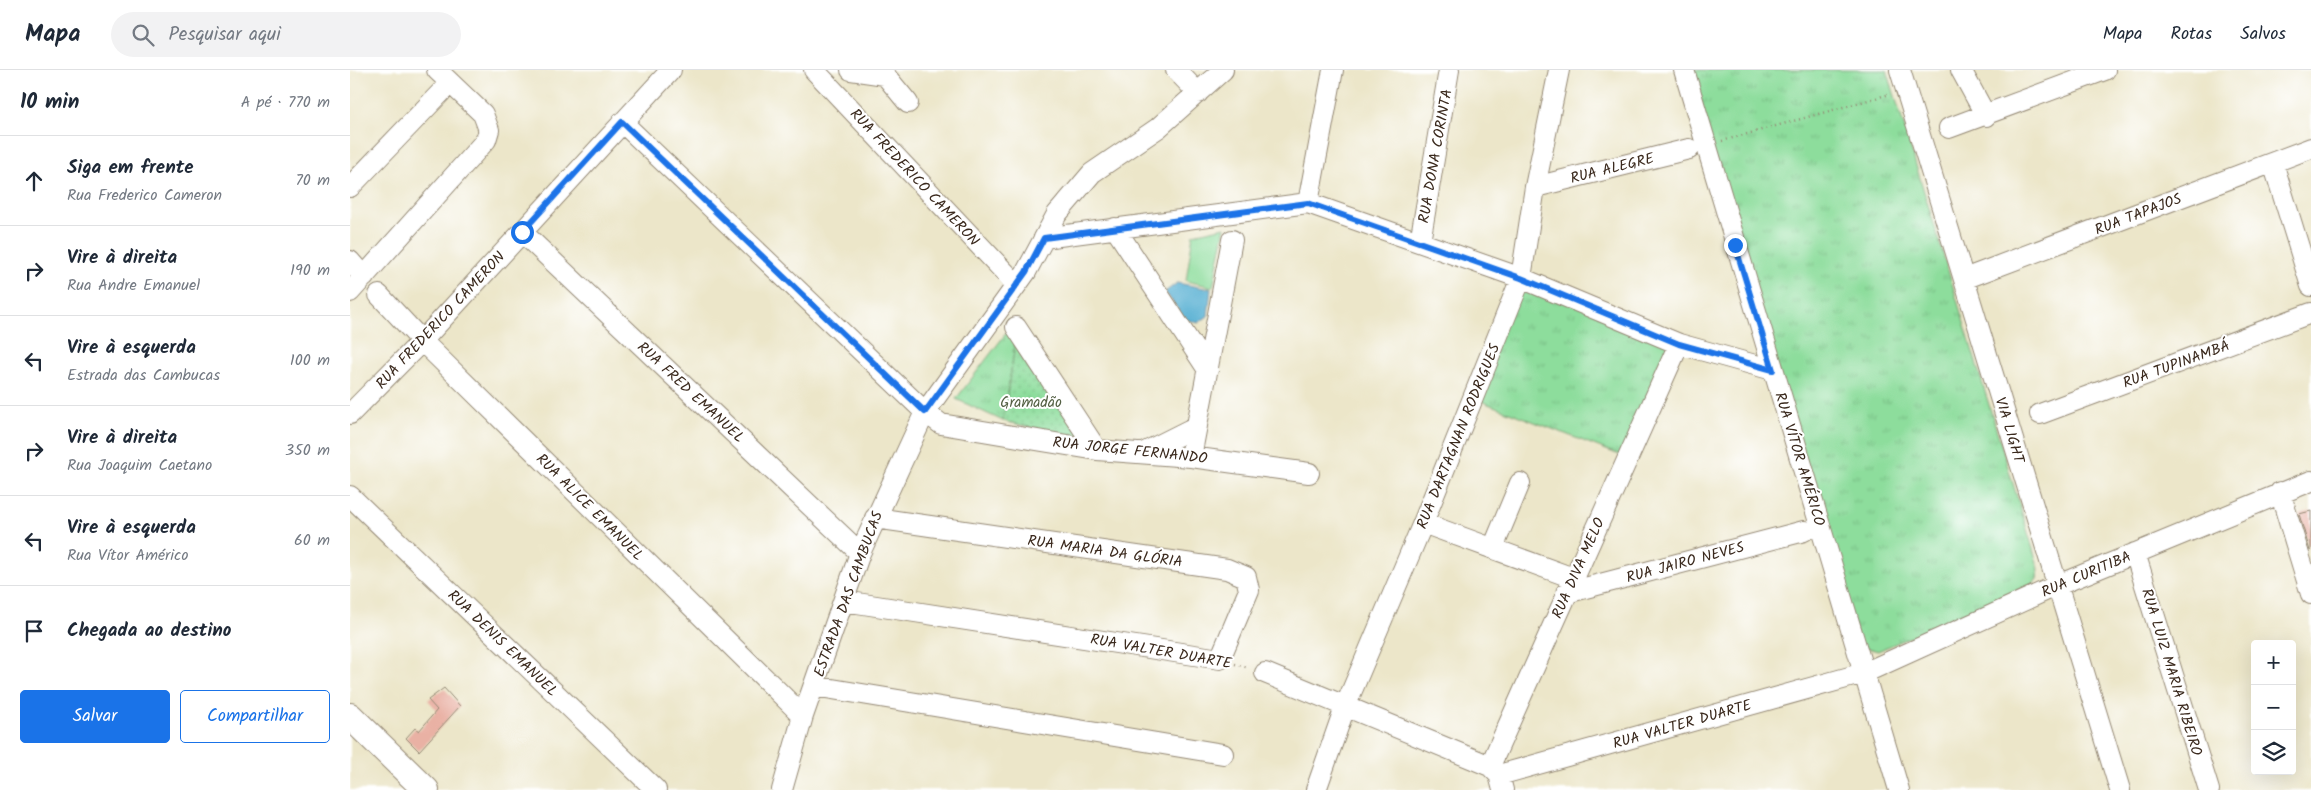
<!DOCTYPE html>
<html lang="pt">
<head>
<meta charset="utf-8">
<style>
  :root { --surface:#fff; --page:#f2f2f3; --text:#1f2937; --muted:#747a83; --line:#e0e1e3; --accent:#1a73e8 }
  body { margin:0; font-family:Kalam,sans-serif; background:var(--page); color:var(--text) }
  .controls { position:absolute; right:15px; bottom:15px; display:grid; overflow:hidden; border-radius:5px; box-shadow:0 5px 20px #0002 }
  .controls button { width:45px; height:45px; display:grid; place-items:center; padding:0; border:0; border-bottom:1px solid var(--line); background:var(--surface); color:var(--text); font:25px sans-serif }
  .stop { position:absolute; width:15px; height:15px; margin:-11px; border:4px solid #1a73e8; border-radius:50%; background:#fff }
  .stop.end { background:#1a73e8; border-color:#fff; box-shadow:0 1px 5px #0008 }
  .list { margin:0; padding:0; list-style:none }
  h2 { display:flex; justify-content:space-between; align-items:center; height:65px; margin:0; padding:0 20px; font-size:21px }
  h2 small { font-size:16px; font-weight:400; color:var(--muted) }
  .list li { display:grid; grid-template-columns:32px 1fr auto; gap:15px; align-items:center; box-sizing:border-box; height:90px; padding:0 20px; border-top:1px solid var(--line) }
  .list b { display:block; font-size:19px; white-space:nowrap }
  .list p { margin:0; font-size:16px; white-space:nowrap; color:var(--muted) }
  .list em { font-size:16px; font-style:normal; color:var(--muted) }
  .actions { display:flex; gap:10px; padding:15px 20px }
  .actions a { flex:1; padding:11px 0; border:1px solid var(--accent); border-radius:5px; text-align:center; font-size:18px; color:var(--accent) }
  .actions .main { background:var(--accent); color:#fff }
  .icon { flex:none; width:28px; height:28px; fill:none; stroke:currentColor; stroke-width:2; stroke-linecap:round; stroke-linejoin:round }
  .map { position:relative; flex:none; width:1961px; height:720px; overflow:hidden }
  header { display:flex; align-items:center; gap:30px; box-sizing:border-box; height:70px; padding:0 25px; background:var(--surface); border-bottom:1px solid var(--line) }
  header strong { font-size:24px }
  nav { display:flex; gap:28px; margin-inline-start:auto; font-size:18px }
  .search { width:350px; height:45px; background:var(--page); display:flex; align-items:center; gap:12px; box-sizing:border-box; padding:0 18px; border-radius:28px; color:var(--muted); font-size:19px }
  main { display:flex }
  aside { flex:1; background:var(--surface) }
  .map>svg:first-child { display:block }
  .grass { fill:url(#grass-tufts); stroke:#64845d }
  .garden { fill:url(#garden-dots); stroke:#64845d }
  .pitch { fill:#8ddd9c; stroke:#64845d }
  .water { fill:#54afd2; stroke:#486c78 }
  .building { fill:#e9b1a4 }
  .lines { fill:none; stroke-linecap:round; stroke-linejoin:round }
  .minor-casing { stroke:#948874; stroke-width:22 }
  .major-casing { stroke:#948874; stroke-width:28 }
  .path { stroke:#948874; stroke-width:2.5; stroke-dasharray:1 4; stroke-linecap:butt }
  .minor { stroke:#fff; stroke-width:20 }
  .major { stroke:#fff; stroke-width:26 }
  .route { stroke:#1a73e8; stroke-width:6 }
  .labels { text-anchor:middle; stroke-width:4; stroke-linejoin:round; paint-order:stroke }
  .street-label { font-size:15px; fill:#3b2a1e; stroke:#fff }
  .park-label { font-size:15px; fill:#546044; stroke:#fff }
</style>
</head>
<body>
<header>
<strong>Mapa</strong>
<div class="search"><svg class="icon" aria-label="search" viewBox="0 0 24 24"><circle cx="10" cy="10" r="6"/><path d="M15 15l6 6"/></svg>Pesquisar aqui</div>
<nav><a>Mapa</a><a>Rotas</a><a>Salvos</a></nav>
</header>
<main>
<aside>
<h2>10 min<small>A pé · 770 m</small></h2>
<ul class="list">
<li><svg class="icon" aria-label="ahead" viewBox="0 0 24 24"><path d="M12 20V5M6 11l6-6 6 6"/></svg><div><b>Siga em frente</b><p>Rua Frederico Cameron</p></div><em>70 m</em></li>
<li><svg class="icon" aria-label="right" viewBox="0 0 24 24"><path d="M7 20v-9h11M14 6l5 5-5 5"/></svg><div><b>Vire à direita</b><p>Rua Andre Emanuel</p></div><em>190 m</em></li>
<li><svg class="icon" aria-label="left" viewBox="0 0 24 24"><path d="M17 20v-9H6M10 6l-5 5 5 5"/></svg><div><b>Vire à esquerda</b><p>Estrada das Cambucas</p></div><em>100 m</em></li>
<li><svg class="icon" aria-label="right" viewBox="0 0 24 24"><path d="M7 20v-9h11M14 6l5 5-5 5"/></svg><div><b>Vire à direita</b><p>Rua Joaquim Caetano</p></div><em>350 m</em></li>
<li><svg class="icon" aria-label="left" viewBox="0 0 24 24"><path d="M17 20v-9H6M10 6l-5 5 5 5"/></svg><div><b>Vire à esquerda</b><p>Rua Vítor Américo</p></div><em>60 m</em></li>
<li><svg class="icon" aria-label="arrive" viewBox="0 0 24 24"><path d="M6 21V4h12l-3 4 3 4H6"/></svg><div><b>Chegada ao destino</b></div></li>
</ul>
<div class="actions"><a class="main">Salvar</a><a>Compartilhar</a></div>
</aside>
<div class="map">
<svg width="1961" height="720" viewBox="0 0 1961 720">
  <defs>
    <pattern id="grass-tufts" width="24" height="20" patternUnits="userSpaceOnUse" patternTransform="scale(1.25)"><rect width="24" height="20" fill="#8ddd9c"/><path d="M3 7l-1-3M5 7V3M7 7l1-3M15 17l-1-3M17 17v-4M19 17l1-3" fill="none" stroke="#7bbe86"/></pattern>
    <pattern id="garden-dots" width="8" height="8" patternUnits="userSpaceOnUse" patternTransform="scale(1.25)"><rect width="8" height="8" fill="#8ddd9c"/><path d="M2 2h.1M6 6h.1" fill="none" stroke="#7bbe86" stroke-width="1.8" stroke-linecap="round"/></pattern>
  </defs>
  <rect width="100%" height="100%" fill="#fff"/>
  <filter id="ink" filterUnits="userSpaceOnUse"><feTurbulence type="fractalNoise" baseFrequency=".02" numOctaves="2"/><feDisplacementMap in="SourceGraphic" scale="10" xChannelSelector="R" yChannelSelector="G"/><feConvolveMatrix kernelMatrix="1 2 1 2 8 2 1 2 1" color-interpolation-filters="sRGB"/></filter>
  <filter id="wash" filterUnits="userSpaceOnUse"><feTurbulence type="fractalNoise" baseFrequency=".0096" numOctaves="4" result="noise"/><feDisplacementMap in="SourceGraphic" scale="20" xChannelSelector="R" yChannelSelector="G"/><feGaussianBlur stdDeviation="1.12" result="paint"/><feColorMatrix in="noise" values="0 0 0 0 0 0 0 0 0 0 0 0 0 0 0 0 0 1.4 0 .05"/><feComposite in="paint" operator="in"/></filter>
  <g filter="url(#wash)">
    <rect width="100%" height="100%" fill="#ece6c9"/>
    <path class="grass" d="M 1338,0 L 1537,0 L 1689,499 L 1687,509 L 1683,514 L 1528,581 L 1510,576 Z
      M 1171,208 L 1329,274 L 1277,388 L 1123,328 Z
      M 657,262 L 667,263 L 653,351 L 606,329 Z"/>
    <path class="garden" d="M 667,263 L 733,369 L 653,351 Z"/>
    <path class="pitch" d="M 875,157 L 863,217 L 836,211 L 843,164 Z"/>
    <path class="water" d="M 827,213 L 861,219 L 858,246 L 848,253 L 835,249 L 815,222 Z"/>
    <g id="blocks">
      <path class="building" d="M 1961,441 L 1961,481 L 1960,481 L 1949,444 Z
        M 94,618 L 110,636 L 69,681 L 56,668 L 65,658 L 69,661 L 87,640 L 78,630 Z"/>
    </g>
  </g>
  <g filter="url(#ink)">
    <use href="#blocks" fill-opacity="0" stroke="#948874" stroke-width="1"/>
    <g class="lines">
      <defs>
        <path id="minor" d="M 464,0 L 666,214
          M 501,0 L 535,5 L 558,33
          M 826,0 L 848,23
          M 1334,0 L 1549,720
          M 1550,0 L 1770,720
          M 1611,0 L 1636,46
          M 272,52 L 575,342 L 591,354 L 747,380 L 841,387 L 959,403
          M 1599,58 L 1755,0
          M 1923,93 L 1961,216
          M 0,117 L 100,13
          M 1185,117 L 1339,79
          M 958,133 L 983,0
          M 765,158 L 858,300
          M 172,162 L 510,483
          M 694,168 L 958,133 L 1171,208 L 1329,274 L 1423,300
          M 1070,172 L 1099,0
          M 0,191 L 14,207
          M 1614,209 L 1961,78
          M 0,222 L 136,70 L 139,60 L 133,44 L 87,0
          M 29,225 L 72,271 L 453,646
          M 666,257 L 747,380
          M 0,344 L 72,271 L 321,0
          M 1690,344 L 1961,243
          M 793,383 L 847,356
          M 841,387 L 882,170
          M 1930,422 L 1961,524
          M 0,426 L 306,720
          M 1073,453 L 1223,508
          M 1143,478 L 1170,413
          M 1785,483 L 1859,720
          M 1216,523 L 1454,461
          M 494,531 L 870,589 L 899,520 L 896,507 L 877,499 L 525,448
          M 915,603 L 1140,696
          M 464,616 L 873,684
          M 1149,705 L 1514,603 L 1708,515 L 1961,411
          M 432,720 L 453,646 L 510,483 L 575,342 L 676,202 L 707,144 L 742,103 L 808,58 L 873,0
          M 966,720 L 995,637 L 1073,453 L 1171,208 L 1185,117 L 1209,0
          M 1153,720 L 1149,705 L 1140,696 L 1329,274"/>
        <path id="major" d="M 0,646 L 76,720"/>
      </defs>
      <use href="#minor" class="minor-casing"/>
      <use href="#major" class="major-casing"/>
      <path class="path" d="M 1372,71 L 1540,24
        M 885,594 L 899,598"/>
      <use href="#minor" class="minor"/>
      <use href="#major" class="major"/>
    </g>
  </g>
  <g class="lines" filter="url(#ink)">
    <path class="route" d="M 172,162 L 272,52 L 575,342 L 676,202 L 694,168 L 958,133 L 1171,208 L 1329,274 L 1423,300 L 1385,175"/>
  </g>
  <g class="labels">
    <g class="street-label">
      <text transform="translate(1085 86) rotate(-80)" y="5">RUA DONA CORINTA</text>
      <text transform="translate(1262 98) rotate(-14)" y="5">RUA ALEGRE</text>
      <text transform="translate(565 107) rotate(47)" y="5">RUA FREDERICO CAMERON</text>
      <text transform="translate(1788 144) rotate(-21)" y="5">RUA TAPAJOS</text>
      <text transform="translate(90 250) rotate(-47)" y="5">RUA FREDERICO CAMERON</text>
      <text transform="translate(1826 294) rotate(-20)" y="5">RUA TUPINAMBÁ</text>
      <text transform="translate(341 322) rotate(43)" y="5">RUA FRED EMANUEL</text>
      <text transform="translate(1660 360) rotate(73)" y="5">VIA LIGHT</text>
      <text transform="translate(1108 366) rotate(-68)" y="5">RUA DARTAGNAN RODRIGUES</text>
      <text transform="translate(780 380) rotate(6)" y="5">RUA JORGE FERNANDO</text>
      <text transform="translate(1450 389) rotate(73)" y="5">RUA VÍTOR AMÉRICO</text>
      <text transform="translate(240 437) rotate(45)" y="5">RUA ALICE EMANUEL</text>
      <text transform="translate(755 481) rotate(8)" y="5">RUA MARIA DA GLÓRIA</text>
      <text transform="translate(1335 492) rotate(-15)" y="5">RUA JAIRO NEVES</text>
      <text transform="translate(1228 498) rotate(-66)" y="5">RUA DIVA MELO</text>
      <text transform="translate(1736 504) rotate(-23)" y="5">RUA CURITIBA</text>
      <text transform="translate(498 524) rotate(-70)" y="5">ESTRADA DAS CAMBUCAS</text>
      <text transform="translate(153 573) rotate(44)" y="5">RUA DENIS EMANUEL</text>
      <text transform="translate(811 581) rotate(10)" y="5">RUA VALTER DUARTE</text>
      <text transform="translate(1822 602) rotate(73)" y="5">RUA LUIZ MARIA RIBEIRO</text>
      <text transform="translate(1332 654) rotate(-16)" y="5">RUA VALTER DUARTE</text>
    </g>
    <g class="park-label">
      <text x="681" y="337">Gramadão</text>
    </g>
  </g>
</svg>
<div class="controls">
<button>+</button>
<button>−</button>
<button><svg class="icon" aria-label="layers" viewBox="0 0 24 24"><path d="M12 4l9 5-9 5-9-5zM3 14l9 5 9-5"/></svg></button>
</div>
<div class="stop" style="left:172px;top:162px"></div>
<div class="stop end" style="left:1385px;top:175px"></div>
</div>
</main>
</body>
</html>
